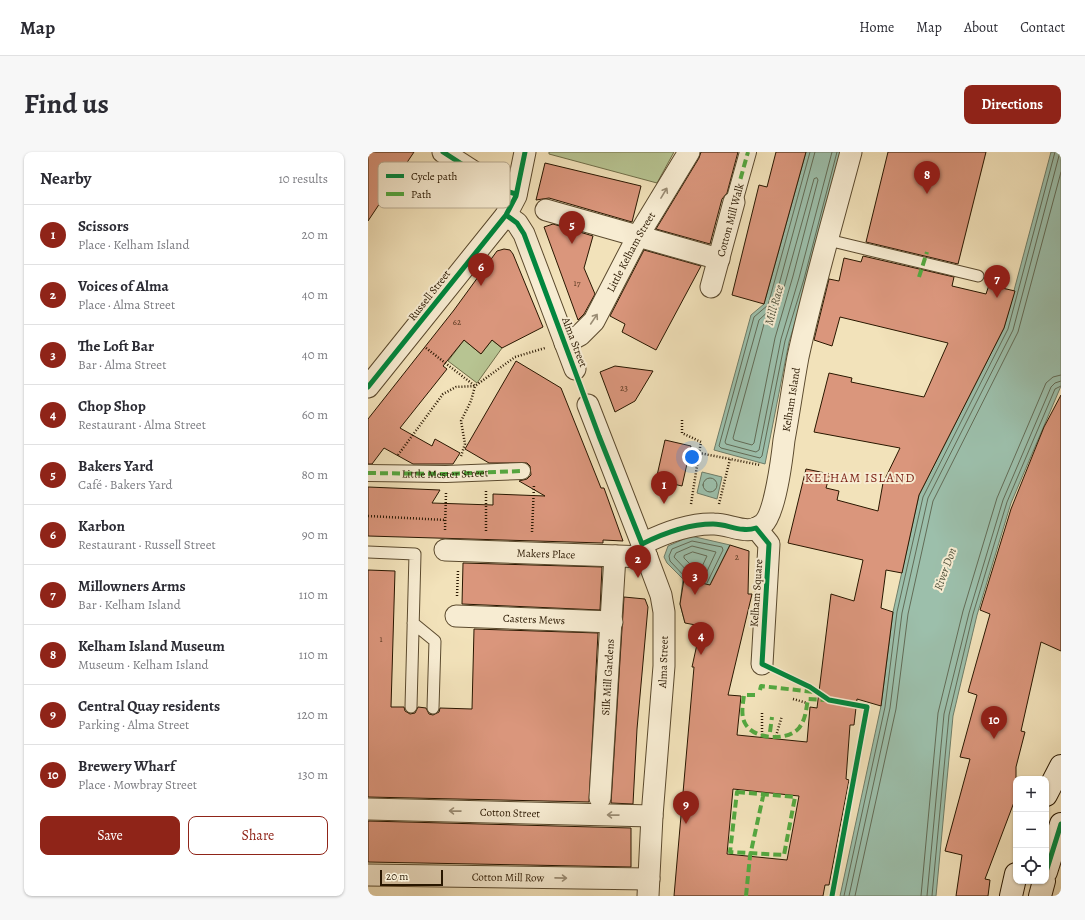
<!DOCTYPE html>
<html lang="en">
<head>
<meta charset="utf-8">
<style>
  :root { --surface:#fff; --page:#f7f7f7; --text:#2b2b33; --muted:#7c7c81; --line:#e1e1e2; --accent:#8f2418 }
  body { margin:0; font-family:Alegreya,serif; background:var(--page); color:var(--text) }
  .controls { position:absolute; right:12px; bottom:12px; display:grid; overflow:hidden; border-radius:8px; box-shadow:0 1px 3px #0004 }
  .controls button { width:36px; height:36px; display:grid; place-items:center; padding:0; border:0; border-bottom:1px solid var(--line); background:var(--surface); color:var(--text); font:20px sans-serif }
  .scale { position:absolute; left:12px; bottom:10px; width:63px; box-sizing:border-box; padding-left:4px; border:2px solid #291700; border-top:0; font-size:11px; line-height:14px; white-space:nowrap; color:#291700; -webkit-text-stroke:3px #f7ecd2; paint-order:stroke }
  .you { position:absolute; left:324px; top:305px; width:14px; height:14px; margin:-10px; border:3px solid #fff; border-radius:50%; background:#1a73e8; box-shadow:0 0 0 6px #1a73e833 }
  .badge { display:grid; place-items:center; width:26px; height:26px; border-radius:50%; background:var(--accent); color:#fff; font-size:13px; font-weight:700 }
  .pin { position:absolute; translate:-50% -33px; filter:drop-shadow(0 1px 2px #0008) }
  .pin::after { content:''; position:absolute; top:21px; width:14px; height:12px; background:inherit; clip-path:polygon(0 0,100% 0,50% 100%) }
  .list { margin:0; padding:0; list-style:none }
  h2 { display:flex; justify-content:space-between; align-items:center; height:52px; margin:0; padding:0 16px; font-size:17px }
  h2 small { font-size:13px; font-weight:400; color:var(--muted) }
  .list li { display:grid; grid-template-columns:26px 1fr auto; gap:12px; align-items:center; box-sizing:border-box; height:60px; padding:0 16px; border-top:1px solid var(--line) }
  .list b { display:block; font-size:15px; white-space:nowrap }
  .list p { margin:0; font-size:13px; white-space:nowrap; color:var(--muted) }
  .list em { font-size:13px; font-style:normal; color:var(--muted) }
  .actions { display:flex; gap:8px; padding:12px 16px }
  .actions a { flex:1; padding:9px 0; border:1px solid var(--accent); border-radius:8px; text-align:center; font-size:14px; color:var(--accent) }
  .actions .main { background:var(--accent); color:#fff }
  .icon { flex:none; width:22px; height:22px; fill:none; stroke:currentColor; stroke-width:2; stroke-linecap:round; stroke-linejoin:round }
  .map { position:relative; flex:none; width:693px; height:744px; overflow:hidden; border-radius:8px }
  header { display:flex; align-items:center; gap:24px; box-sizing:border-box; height:56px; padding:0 20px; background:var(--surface); border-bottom:1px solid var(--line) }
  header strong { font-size:19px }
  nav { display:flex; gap:22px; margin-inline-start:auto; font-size:14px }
  .intro { display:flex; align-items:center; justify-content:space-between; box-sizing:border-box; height:96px; padding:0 24px }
  h1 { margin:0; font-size:28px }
  .button { padding:10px 18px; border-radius:8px; background:var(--accent); color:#fff; font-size:14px; font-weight:700 }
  main { display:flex; gap:24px; padding:0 24px }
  aside { flex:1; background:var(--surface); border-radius:8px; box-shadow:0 1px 3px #0004 }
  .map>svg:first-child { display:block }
  .green { fill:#b7c492; stroke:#706e49 }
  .water { fill:#9cbfab; stroke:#6e7c67 }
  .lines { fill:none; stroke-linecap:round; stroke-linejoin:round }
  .shore { stroke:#626b56; stroke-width:1 }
  .building { fill:#da967c; stroke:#291700; fill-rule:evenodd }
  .service-casing { stroke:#5b4a2e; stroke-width:13 }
  .pedestrian-casing { stroke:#5b4a2e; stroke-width:18 }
  .minor-casing { stroke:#5b4a2e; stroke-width:23 }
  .secondary-casing { stroke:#291700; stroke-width:24 }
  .path { stroke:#291700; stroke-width:2.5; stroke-dasharray:1 2; stroke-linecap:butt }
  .service { stroke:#f7ecd2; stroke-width:11 }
  .pedestrian { stroke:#f7ecd2; stroke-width:16 }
  .minor { stroke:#f7ecd2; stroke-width:21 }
  .secondary { stroke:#f7ecd2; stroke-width:22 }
  .quiet { stroke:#53a940; stroke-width:4; stroke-dasharray:8 4; stroke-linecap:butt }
  .cycleway-casing { stroke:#f7ecd2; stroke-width:8 }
  .cycleway { stroke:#00873e; stroke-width:5 }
  .oneway { stroke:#9a8c74 }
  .labels { text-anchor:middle; stroke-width:4; stroke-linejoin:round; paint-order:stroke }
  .number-label { font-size:9px; fill:#55371f }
  .street-label { font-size:11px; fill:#291700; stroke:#f7ecd2 }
  .water-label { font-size:12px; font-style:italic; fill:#51523c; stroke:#f7ecd2 }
  .quarter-label { font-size:13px; letter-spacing:1px; fill:#7a1f14; stroke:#f7ecd2 }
  .key { fill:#f7ecd2; stroke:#b9ac93; stroke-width:1 }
  .key-label { font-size:11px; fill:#291700 }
</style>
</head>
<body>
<header>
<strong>Map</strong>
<nav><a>Home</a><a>Map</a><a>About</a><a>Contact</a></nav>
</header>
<div class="intro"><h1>Find us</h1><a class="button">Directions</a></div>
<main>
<aside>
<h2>Nearby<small>10 results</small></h2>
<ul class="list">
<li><span class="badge">1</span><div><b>Scissors</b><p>Place · Kelham Island</p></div><em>20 m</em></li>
<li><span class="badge">2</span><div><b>Voices of Alma</b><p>Place · Alma Street</p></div><em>40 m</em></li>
<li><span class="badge">3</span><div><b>The Loft Bar</b><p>Bar · Alma Street</p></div><em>40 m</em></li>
<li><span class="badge">4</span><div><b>Chop Shop</b><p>Restaurant · Alma Street</p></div><em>60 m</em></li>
<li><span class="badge">5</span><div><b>Bakers Yard</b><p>Café · Bakers Yard</p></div><em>80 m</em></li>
<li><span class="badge">6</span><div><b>Karbon</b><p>Restaurant · Russell Street</p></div><em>90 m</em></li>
<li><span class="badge">7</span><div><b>Millowners Arms</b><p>Bar · Kelham Island</p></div><em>110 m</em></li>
<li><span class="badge">8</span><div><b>Kelham Island Museum</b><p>Museum · Kelham Island</p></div><em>110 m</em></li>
<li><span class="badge">9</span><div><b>Central Quay residents</b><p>Parking · Alma Street</p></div><em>120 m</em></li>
<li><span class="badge">10</span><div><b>Brewery Wharf</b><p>Place · Mowbray Street</p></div><em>130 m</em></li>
</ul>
<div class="actions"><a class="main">Save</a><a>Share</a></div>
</aside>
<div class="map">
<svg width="693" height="744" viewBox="0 0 693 744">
  <rect width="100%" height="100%" fill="#f2e2ba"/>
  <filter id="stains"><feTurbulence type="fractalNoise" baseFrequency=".005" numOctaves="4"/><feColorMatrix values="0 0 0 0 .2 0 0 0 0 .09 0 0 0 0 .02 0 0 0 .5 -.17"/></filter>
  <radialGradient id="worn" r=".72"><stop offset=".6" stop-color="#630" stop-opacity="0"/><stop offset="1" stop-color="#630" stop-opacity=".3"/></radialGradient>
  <path class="green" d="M 181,0 L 306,0 L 289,31 L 181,2 Z
    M 96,188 L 113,202 L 124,188 L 134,196 L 109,231 L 80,209 Z"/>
  <path class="water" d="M 438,0 L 473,0 L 440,128 L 421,190 L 397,312 L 346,298 L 383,163 L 396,152 Z
    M 683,0 L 693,0 L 693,234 L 643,351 L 609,463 L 585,564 L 568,744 L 472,744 L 513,554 L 525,460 L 551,343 L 636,176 Z
    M 334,320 L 354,325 L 349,347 L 329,341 Z
    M 323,384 L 362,393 L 342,433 L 317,471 L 312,452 L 315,427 L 299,411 L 296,405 L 300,394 Z"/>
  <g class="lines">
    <path class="shore" d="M 442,0 L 400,153 L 386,165 L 351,294 L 353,296 L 392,306 L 394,304 L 417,189 L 436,127 L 469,0
      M 447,0 L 405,155 L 391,168 L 357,290 L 358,292 L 388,300 L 391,298 L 413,187 L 431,126 L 464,0
      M 449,26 L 450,28 L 425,124 L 407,186 L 386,291 L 384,293 L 366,288 L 365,286 L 396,172 L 407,162 L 410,157 L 446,27 Z
      M335 333a7 7 0 1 1 14 0a7 7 0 1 1-14 0Z
      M 325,400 L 339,404 L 331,421 L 316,406 L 316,404 Z
      M 319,427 L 302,409 L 301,404 L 304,397 L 324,389 L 354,395 L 355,398 L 339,431
      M 324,428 L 322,422 L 306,405 L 308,401 L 324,394 L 348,400 L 334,430
      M 476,744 L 517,555 L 529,460 L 555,345 L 640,177 L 687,0
      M 481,744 L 522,556 L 534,461 L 560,346 L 645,178 L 692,0
      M 487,744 L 528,557 L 540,462 L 565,349 L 650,180 L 693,20
      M 553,744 L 570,561 L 595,459 L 629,346 L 678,231 L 685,225 L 693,223
      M 559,744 L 576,562 L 601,461 L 635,348 L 683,235 L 687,231 L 693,229
      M 564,744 L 581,563 L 605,462 L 639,350 L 687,237 L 693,234"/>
  </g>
  <path class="building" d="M 0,0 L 46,0 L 0,69 Z
    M 333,0 L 370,0 L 359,41 L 354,47 L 342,92 L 288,77 L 331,6 Z
    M 408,0 L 438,0 L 396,152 L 364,143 L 391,33 L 399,35 Z
    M 520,0 L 618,0 L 590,112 L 498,90 Z
    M 177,11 L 273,34 L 264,70 L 181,46 L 168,48 Z
    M 185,72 L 225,84 L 216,116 L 227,142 L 216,162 L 210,168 L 176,75 Z
    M 136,97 L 142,98 L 145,102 L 175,175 L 134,196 L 124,188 L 113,202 L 96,188 L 75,214 L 79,217 L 32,276 L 64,294 L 67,287 L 92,301 L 85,312 L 45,312 L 16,296 L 4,312 L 0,312 L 0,267 L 86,158 L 129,99 Z
    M 276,98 L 333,114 L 288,198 L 254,180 L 257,172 L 242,164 Z
    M 495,104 L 586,125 L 584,134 L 618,142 L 621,133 L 647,139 L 636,176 L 551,343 L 534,421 L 518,418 L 513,456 L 525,460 L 513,554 L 489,547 L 486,573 L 482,573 L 478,627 L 481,628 L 461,733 L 457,733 L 455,744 L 306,744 L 326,515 L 324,515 L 333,474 L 317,471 L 312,452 L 316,427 L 342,433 L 362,393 L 381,399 L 380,442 L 384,442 L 360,543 L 373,544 L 369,583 L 439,590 L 442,555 L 449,556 L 463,442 L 486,449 L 495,408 L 420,391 L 438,317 L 462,322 L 458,336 L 471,339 L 469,348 L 510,359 L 515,331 L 532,296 L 446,280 L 461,221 L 484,226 L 483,230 L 556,245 L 580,191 L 472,165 L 464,194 L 446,188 L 461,127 L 471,129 L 476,106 L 493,110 ZM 365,637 L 431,644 L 419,708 L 359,702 Z
    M 148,209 L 193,236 L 233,336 L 236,336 L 255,389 L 235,388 L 235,391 L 0,384 L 0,335 L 72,338 L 64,351 L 125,353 L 125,342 L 177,344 L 151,329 L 159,327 L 163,323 L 162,314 L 159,311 L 121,311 L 97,297 Z
    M 247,214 L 285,219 L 267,249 L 247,260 L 232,220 Z
    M 693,243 L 693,499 L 673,490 L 653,579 L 657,580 L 648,615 L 648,645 L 617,727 L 622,728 L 620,744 L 588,744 L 594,703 L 577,699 L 602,607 L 592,605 L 609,543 L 600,540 L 622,462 L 612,458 L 643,357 L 676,275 Z
    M 297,288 L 323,294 L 314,334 L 288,328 Z
    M 95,411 L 234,415 L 232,458 L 94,452 Z
    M 0,418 L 27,419 L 23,555 L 36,555 L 37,559 L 42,562 L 47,561 L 50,555 L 58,556 L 61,562 L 65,563 L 71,560 L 72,556 L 104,557 L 106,477 L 230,481 L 221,650 L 0,645 Z
    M 256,445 L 277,447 L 280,455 L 269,577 L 265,652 L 243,651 Z
    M 0,669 L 263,676 L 263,715 L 0,710 Z"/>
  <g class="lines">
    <defs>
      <path id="service" d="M 460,88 L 610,124
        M 0,400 L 47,402 L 43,555
        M 45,471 L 67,489 L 65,556"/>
      <g id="pedestrian">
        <path d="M 366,50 L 380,0"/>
        <path id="s1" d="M 0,321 L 78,322 L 154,319"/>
      </g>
      <g id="minor">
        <path d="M 75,0 L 134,38 L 148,42"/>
        <path d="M 178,58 L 351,107"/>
        <path d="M 138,63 L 149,71 L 156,82 L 207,217"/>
        <path d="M 343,135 L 366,50"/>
        <path id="s2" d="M 197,191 L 212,183 L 226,169 L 270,84 L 321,0"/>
        <path d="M 0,235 L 138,63 L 148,44 L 157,0"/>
        <path d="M 220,253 L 274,392 L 293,443 L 296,460 L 296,514 L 284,664 L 280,744"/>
        <path d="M 388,376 L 401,392 L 394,512"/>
        <path id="s3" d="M 274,392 C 296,381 321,371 346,372 C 363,372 381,385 395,372 C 407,362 414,306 416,288 C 421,261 425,232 430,205 C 445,136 465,68 483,0"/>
        <path id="s4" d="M 77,398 L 279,405"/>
        <path id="s5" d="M 88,464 L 244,470"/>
        <path id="s6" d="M 232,646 L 247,404"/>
        <path id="s7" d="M 0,657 L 284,664"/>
        <path id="s8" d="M 0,723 L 281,727"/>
      </g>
      <path id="secondary" d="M 678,643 L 693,614
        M 678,720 L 693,672
        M 643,744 L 648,722
        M 672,744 L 676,729"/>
    </defs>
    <use href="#service" class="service-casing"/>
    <use href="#pedestrian" class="pedestrian-casing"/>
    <use href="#minor" class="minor-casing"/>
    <use href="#secondary" class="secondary-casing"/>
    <path class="path" d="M 58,196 L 107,234 L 103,249 L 93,269 L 97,292 L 93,304
      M 314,268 L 314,281 L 333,290 L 331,301 L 362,307
      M 30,303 L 75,242 L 88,235 L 107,234 L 147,205 L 177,196
      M 323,352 L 331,301
      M 351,352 L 362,307 L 392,313
      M 0,364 L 78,368
      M 77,378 L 78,341
      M 118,379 L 118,338
      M 164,380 L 166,333
      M 89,444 L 90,419
      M 425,547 L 439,551
      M 394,561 L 394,583
      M 408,584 L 414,564"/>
    <use href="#service" class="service"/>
    <use href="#pedestrian" class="pedestrian"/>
    <use href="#minor" class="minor"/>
    <use href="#secondary" class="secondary"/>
    <path class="quiet" d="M 366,50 L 380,0
      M 551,125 L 559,100
      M 0,321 L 78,322 L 154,319
      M 392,538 L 393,534 L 446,540
      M 387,543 L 376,543 C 375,552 372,564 378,573 C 388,588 420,589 431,576 C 438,567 438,557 440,547 L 459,548
      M 402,580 L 404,565
      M 369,640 L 427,645 L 416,703 L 362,700 Z
      M 378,744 L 382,704 L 396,640"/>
    <defs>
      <path id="cycleway" d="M 75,0 L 134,38 L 148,42
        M 138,63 L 149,71 L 156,82 L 231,284 L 274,392 C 296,381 320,372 345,372 C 360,372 373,381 388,376 L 401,392 L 394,512 L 442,535 L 461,548 L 499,555 L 464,744
        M 0,235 L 138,63 L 148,44 L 157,0
        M 678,720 L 693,672"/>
    </defs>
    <use href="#cycleway" class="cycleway-casing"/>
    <use href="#cycleway" class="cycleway"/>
  </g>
  <defs><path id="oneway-shaft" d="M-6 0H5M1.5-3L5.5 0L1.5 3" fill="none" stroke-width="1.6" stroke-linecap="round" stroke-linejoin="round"/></defs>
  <g class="oneway">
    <use href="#oneway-shaft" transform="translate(296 41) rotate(-59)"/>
    <use href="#oneway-shaft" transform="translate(226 167) rotate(-56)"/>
    <use href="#oneway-shaft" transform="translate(87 659) rotate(-179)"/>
    <use href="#oneway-shaft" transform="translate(245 663) rotate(-179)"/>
    <use href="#oneway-shaft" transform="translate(193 726) rotate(1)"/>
  </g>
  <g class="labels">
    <g class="number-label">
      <text x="209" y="134">17</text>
      <text x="89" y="173">62</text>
      <text x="256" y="239">23</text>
      <text x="369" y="408">2</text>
      <text x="13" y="490">1</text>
    </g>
    <g class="street-label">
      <text transform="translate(362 68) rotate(-75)" y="4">Cotton Mill Walk</text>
      <text dy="4" stroke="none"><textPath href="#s2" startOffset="115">Little Kelham Street</textPath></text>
      <text transform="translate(61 143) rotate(-52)" y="4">Russell Street</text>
      <text transform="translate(207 190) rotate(69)" y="4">Alma Street</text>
      <text dy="4" stroke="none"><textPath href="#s3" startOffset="255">Kelham Island</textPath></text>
      <text dy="4" stroke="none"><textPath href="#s1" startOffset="77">Little Mester Street</textPath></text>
      <text dy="4" stroke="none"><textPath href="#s4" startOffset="101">Makers Place</textPath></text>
      <text transform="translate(388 441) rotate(-86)" y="4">Kelham Square</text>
      <text dy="4" stroke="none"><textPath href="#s5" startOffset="78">Casters Mews</textPath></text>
      <text transform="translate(295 510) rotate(-88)" y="4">Alma Street</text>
      <text dy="4" stroke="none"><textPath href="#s6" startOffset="121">Silk Mill Gardens</textPath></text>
      <text dy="4" stroke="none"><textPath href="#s7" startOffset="142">Cotton Street</textPath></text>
      <text dy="4" stroke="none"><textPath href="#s8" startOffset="140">Cotton Mill Row</textPath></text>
    </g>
    <g class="water-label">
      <text transform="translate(406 153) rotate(-74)" y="4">Mill Race</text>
      <text transform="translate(577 417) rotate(-70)" y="4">River Don</text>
    </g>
    <g class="quarter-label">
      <text x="492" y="330">KELHAM ISLAND</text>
    </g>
  </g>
  <rect x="10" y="10" width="132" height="46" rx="6" class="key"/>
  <rect x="18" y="22" width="18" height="4" fill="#00873e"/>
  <rect x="18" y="40" width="18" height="4" fill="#53a940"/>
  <g class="key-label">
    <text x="43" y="28">Cycle path</text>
    <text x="43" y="46">Path</text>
  </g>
  <rect width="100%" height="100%" filter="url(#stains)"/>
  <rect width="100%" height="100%" fill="url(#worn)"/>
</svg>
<div class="controls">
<button>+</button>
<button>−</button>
<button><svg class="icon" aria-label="locate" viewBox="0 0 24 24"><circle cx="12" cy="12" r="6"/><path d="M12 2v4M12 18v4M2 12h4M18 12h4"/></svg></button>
</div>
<div class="scale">20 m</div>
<div class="you"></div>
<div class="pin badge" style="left:296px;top:352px">1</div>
<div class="pin badge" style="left:270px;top:426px">2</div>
<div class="pin badge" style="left:327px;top:443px">3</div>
<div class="pin badge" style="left:333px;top:503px">4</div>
<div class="pin badge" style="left:204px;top:92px">5</div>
<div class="pin badge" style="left:113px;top:134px">6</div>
<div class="pin badge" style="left:629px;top:146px">7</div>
<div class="pin badge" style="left:559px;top:42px">8</div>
<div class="pin badge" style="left:318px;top:672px">9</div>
<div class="pin badge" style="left:626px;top:587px">10</div>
</div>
</main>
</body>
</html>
